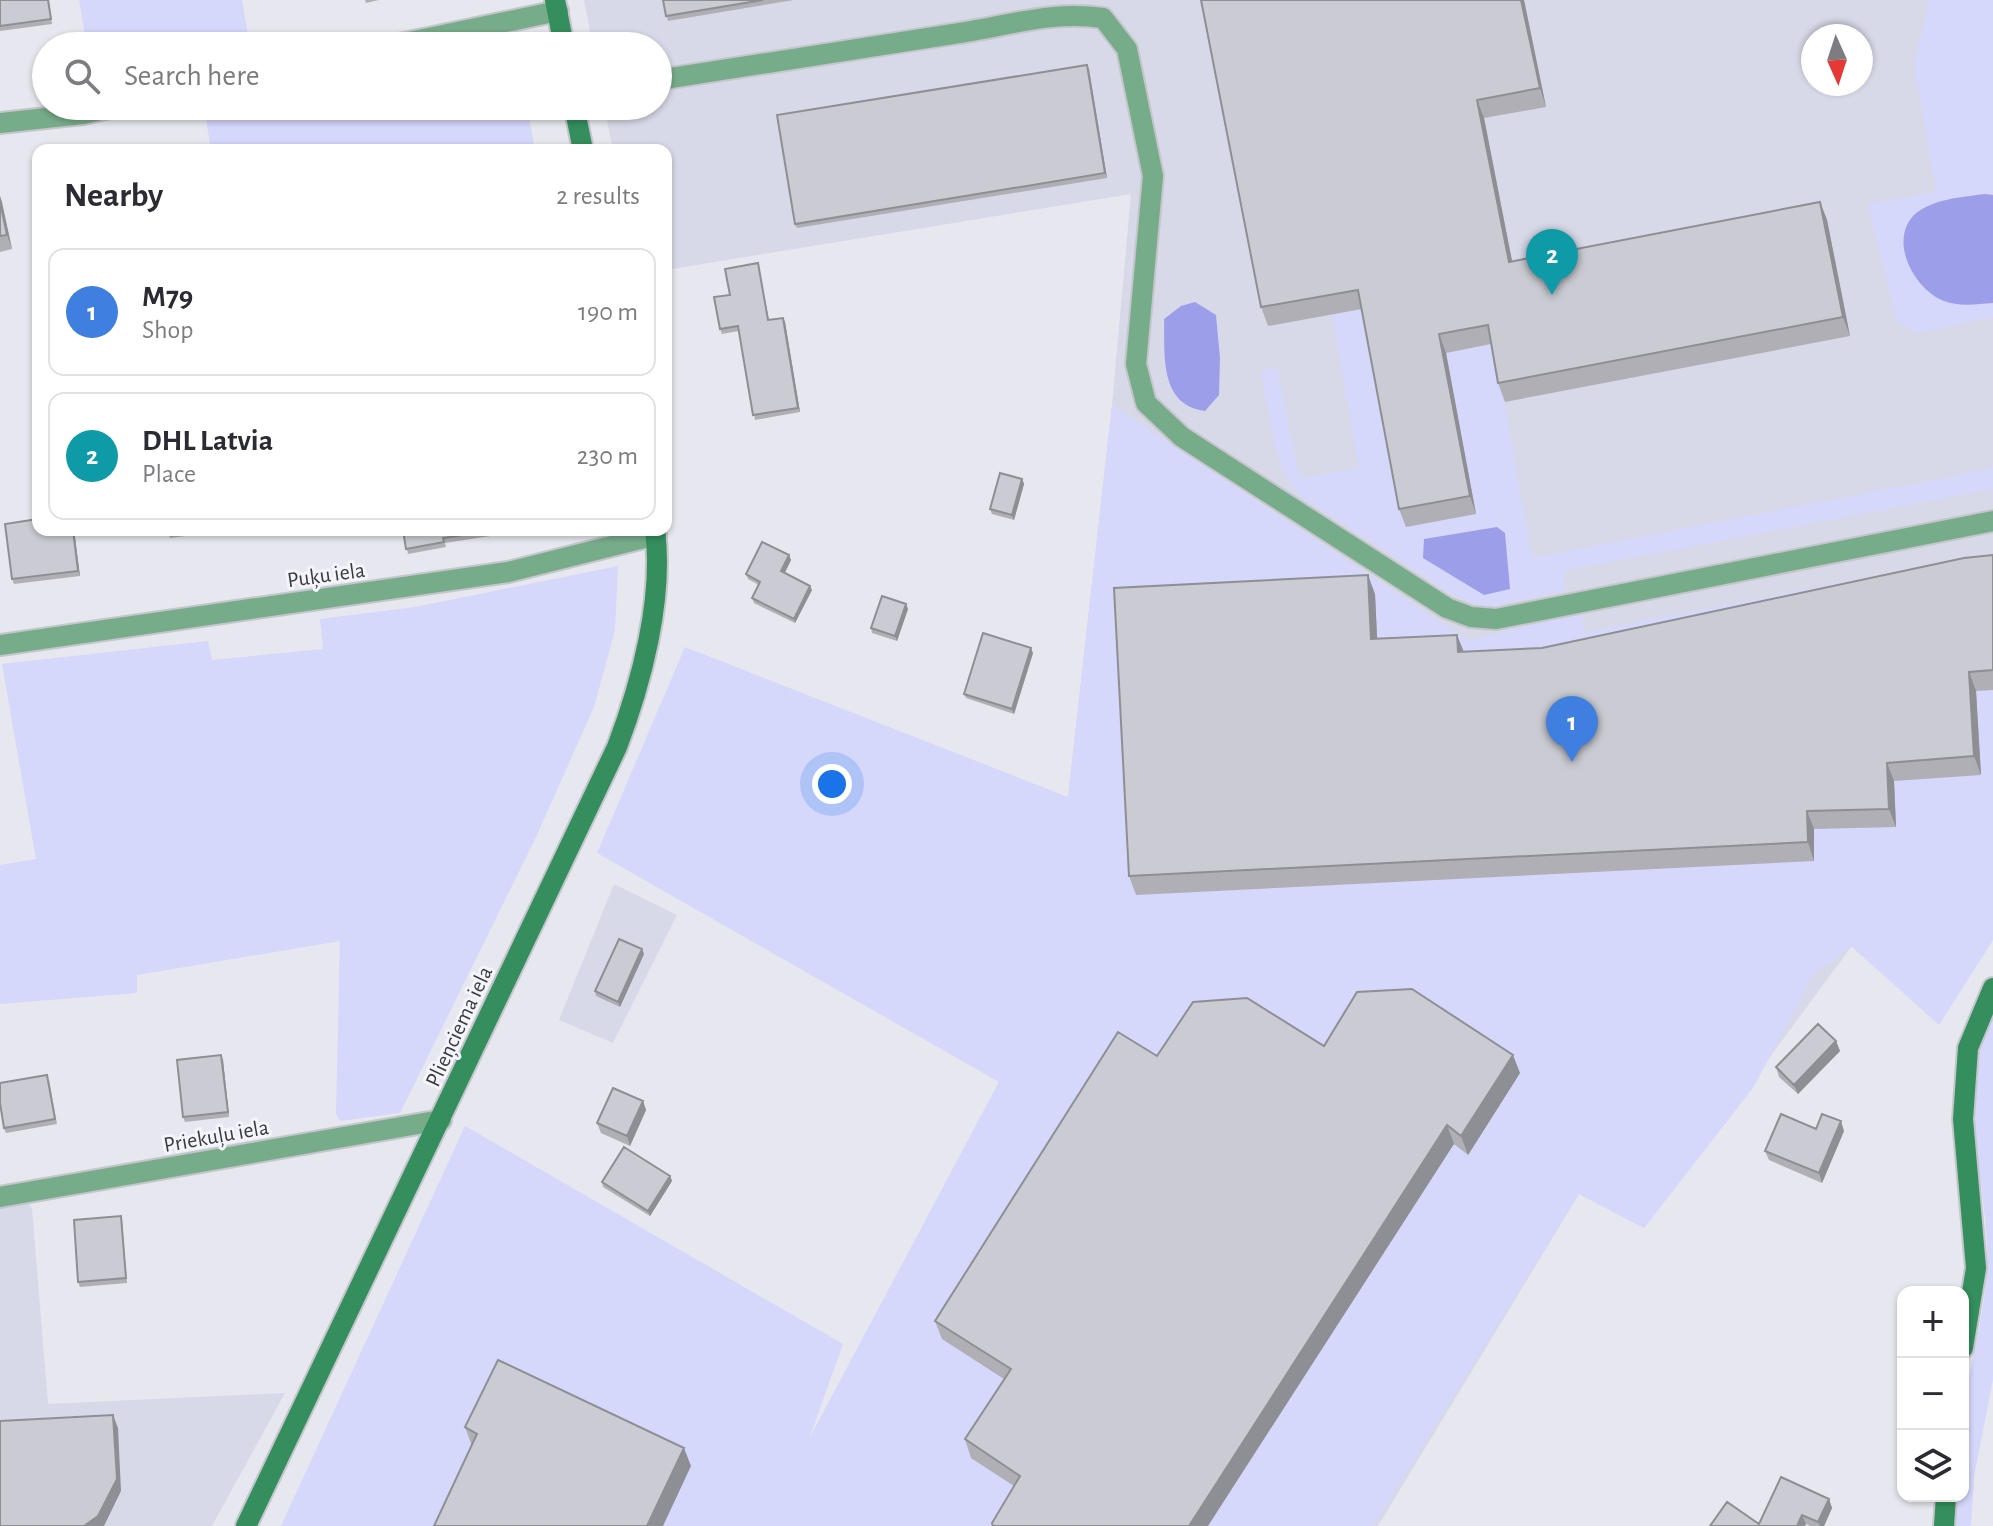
<!DOCTYPE html>
<html lang="en">
<head>
<meta charset="utf-8">
<style>
  :root { --surface:#fff; --page:#f2f2f3; --text:#2b2b33; --muted:#7c7c81; --line:#e1e1e2; --accent:#277c4f }
  body { margin:0; font-family:"Alegreya Sans",sans-serif; background:var(--page); color:var(--text) }
  .controls { position:absolute; right:24px; bottom:24px; display:grid; overflow:hidden; border-radius:16px; box-shadow:0 2px 6px #0004 }
  .controls button { width:72px; height:72px; display:grid; place-items:center; padding:0; border:0; border-bottom:2px solid var(--line); background:var(--surface); color:var(--text); font:40px sans-serif }
  .compass { position:absolute; left:1801px; top:24px; width:72px; height:72px; border-radius:50%; background:var(--surface); box-shadow:0 2px 6px #0004; rotate:177deg }
  .you { position:absolute; left:832px; top:784px; width:28px; height:28px; margin:-20px; border:6px solid #fff; border-radius:50%; background:#1a73e8; box-shadow:0 0 0 12px #1a73e833 }
  .badge { display:grid; place-items:center; width:52px; height:52px; border-radius:50%; background:var(--accent); color:#fff; font-size:26px; font-weight:700 }
  .pin { position:absolute; translate:-50% -66px; filter:drop-shadow(0 2px 4px #0008) }
  .pin::after { content:''; position:absolute; top:42px; width:28px; height:24px; background:inherit; clip-path:polygon(0 0,100% 0,50% 100%) }
  .list { margin:0; padding:0; list-style:none }
  h2 { display:flex; justify-content:space-between; align-items:center; height:104px; margin:0; padding:0 32px; font-size:34px }
  h2 small { font-size:26px; font-weight:400; color:var(--muted) }
  .list li { display:grid; grid-template-columns:52px 1fr auto; gap:24px; align-items:center; box-sizing:border-box; height:128px; margin:0 16px 16px; padding:0 16px; border:2px solid var(--line); border-radius:16px }
  .list b { display:block; font-size:30px; white-space:nowrap }
  .list p { margin:0; font-size:26px; white-space:nowrap; color:var(--muted) }
  .list em { font-size:26px; font-style:normal; color:var(--muted) }
  .icon { flex:none; width:44px; height:44px; fill:none; stroke:currentColor; stroke-width:2; stroke-linecap:round; stroke-linejoin:round }
  .map { position:relative; flex:none; width:1993px; height:1526px; overflow:hidden }
  .search { position:absolute; background:var(--surface); box-shadow:0 2px 6px #0004; left:32px; top:32px; width:640px; height:88px; display:flex; align-items:center; gap:20px; box-sizing:border-box; padding:0 28px; border-radius:44px; color:var(--muted); font-size:30px }
  .panel { position:absolute; background:var(--surface); box-shadow:0 2px 6px #0004; left:32px; top:144px; width:640px; height:392px; border-radius:16px }
  .map>svg:first-child { display:block }
  .built { fill:#d8d9e8; fill-rule:evenodd }
  .green { fill:#d5d7fb }
  .water { fill:#9d9ee9 }
  .lines { fill:none; stroke-linecap:round; stroke-linejoin:round }
  .street-casing { stroke:#c5c5cc; stroke-width:24 }
  .secondary-casing { stroke:#c5c5cc; stroke-width:24 }
  .street { stroke:#77ac8a; stroke-width:20 }
  .secondary { stroke:#348e5d; stroke-width:20 }
  .wall { fill:#afafb5 }
  .shaded-wall { fill:#8e8f94 }
  .building { fill:#cbccd3; stroke:#8e8f94; stroke-width:2 }
  .labels { text-anchor:middle; stroke-width:6; stroke-linejoin:round; paint-order:stroke }
  .street-label { font-size:22px; fill:#3b3b3e; stroke:#f4f5fc }
</style>
</head>
<body>
<div class="map">
<svg width="1993" height="1526" viewBox="0 0 1993 1526">
  <rect width="100%" height="100%" fill="#e7e7ef"/>
  <path class="built" d="M 584,0 L 1962,0 L 1993,72 L 1993,554 L 1640,622 L 1851,947 L 1644,1228 L 1579,1194 L 1378,1526 L 281,1526 L 806,1446 L 999,1082 L 1068,798 L 1112,405 L 1131,194 L 666,270 L 666,150 L 613,150 L 604,106 L 658,106 L 658,46 L 593,46 ZM 1813,36 L 1861,36 L 1861,84 L 1813,84 Z
    M 614,884 L 677,915 L 613,1043 L 559,1020 Z
    M 25,1199 L 32,1208 L 48,1404 L 285,1393 L 212,1526 L 0,1526 L 0,1203 Z"/>
  <path class="green" d="M 79,0 L 242,0 L 250,46 L 87,46 Z
    M 1929,0 L 1993,0 L 1993,317 L 1916,333 L 1897,322 L 1868,205 L 1936,192 L 1914,65 Z
    M 283,106 L 527,106 L 535,150 L 211,150 L 206,119 Z
    M 1365,309 L 1476,514 L 1446,353 L 1494,344 L 1532,558 L 1985,470 L 1993,466 L 1993,489 L 1563,571 L 1566,590 L 1485,608 L 1450,593 L 1299,495 L 1282,469 L 1274,443 L 1261,374 L 1264,370 L 1277,368 L 1300,478 L 1359,468 L 1332,315 Z
    M 1112,405 L 1469,641 L 1580,612 L 1585,632 L 1993,554 L 1993,940 L 1939,1025 L 1852,947 L 1814,974 L 1753,1088 L 1644,1228 L 1579,1194 L 1373,1526 L 281,1526 L 465,1126 L 843,1344 L 809,1439 L 999,1082 L 597,853 L 685,647 L 1068,797 Z
    M 618,566 L 615,630 L 594,707 L 536,837 L 400,1113 L 340,1121 L 336,1114 L 340,941 L 137,975 L 137,993 L 0,1004 L 0,865 L 36,859 L 2,664 L 208,641 L 212,660 L 323,649 L 320,619 L 415,607 Z
    M 1993,1014 L 1993,1379 L 1974,1477 L 1971,1526 L 1956,1526 L 1955,1496 L 1963,1496 C 1963,1472 1961,1447 1963,1423 C 1967,1366 1988,1312 1987,1254 C 1987,1176 1952,1088 1993,1014 Z"/>
  <path class="water" d="M 1985,194 L 1993,195 L 1993,303 C 1977,304 1959,307 1944,301 C 1915,290 1888,242 1914,215 C 1931,199 1963,197 1985,194 Z
    M 1195,302 L 1216,315 L 1220,358 L 1219,395 L 1205,411 C 1159,405 1165,355 1164,319 L 1181,306 Z
    M 1497,527 L 1505,533 L 1510,589 L 1484,595 L 1423,558 L 1424,539 Z"/>
  <g class="lines">
    <defs>
      <path id="street" d="M 390,46 L 558,11
        M 658,80 C 756,65 854,50 953,34 C 1004,27 1051,10 1103,18 L 1127,49 L 1153,176 L 1136,364 L 1146,403 L 1182,437 L 1447,608 L 1471,617 L 1496,619 L 1993,521
        M 0,123 L 83,114 L 118,106
        M 0,645 L 508,572 L 656,535
        M 0,1197 L 441,1120"/>
      <path id="secondary" d="M 555,0 L 564,46
        M 574,106 L 583,150
        M 1963,1348 L 1976,1268 L 1963,1119 L 1968,1048 L 1993,988
        M 246,1526 L 617,747 C 641,684 664,599 655,530
        M 1944,1526 L 1946,1496"/>
    </defs>
    <use href="#street" class="street-casing"/>
    <use href="#secondary" class="secondary-casing"/>
    <use href="#street" class="street"/>
    <use href="#secondary" class="secondary"/>
  </g>
  <path class="wall" d="M 0,0 L 49,0 L 52,24 L 0,31 Z
    M 365,0 L 379,0 L 366,3 Z
    M 663,0 L 794,0 L 668,21 Z
    M 1201,0 L 1524,0 L 1546,107 L 1484,118 L 1512,262 L 1820,202 L 1827,220 L 1850,336 L 1505,402 L 1498,383 L 1491,344 L 1446,353 L 1476,514 L 1406,527 L 1399,509 L 1362,309 L 1268,326 L 1261,307 Z
    M 1087,65 L 1107,178 L 797,228 L 795,224 Z
    M 0,196 L 12,249 L 0,252 Z
    M 758,263 L 769,320 L 785,322 L 800,412 L 755,420 L 739,331 L 722,334 L 720,329 L 730,295 Z
    M 1022,479 L 1024,484 L 1014,520 L 992,514 L 990,509 Z
    M 38,530 L 74,530 L 80,576 L 14,584 L 12,579 Z
    M 167,530 L 232,530 L 170,538 Z
    M 403,530 L 530,530 L 445,543 L 446,547 L 408,554 Z
    M 789,555 L 791,560 L 785,573 L 812,590 L 795,623 L 754,603 L 752,598 L 759,585 L 748,579 L 746,574 Z
    M 1993,555 L 1993,690 L 1976,691 L 1981,775 L 1894,781 L 1896,827 L 1814,829 L 1814,861 L 1136,895 L 1129,876 L 1375,594 L 1377,638 L 1457,635 L 1464,652 L 1542,648 Z
    M 906,604 L 908,609 L 897,641 L 872,633 L 871,628 Z
    M 1033,653 L 1014,714 L 966,698 L 964,694 Z
    M 642,949 L 644,954 L 620,1007 L 596,996 L 595,991 Z
    M 1836,1041 L 1840,1051 L 1798,1094 L 1779,1077 L 1776,1067 Z
    M 1157,1056 L 1520,1073 L 1468,1155 L 1454,1144 L 1014,1486 L 971,1458 L 965,1439 L 1004,1379 L 942,1339 L 935,1321 Z
    M 223,1060 L 229,1117 L 185,1122 L 183,1117 Z
    M 49,1080 L 57,1124 L 6,1133 L 4,1128 Z
    M 643,1101 L 646,1110 L 630,1146 L 601,1133 L 597,1123 Z
    M 1816,1129 L 1844,1131 L 1822,1183 L 1769,1160 L 1765,1151 Z
    M 670,1176 L 672,1181 L 650,1216 L 603,1187 L 602,1182 Z
    M 121,1216 L 122,1221 L 127,1283 L 80,1287 L 78,1282 Z
    M 465,1427 L 691,1466 L 472,1446 Z
    M 1829,1499 L 1832,1508 L 1824,1526 L 1810,1526 L 1806,1524 L 1805,1526 L 1710,1526 L 1759,1524 Z"/>
  <path class="shaded-wall" d="M 1521,0 L 1524,0 L 1546,107 L 1540,88 Z
    M 1087,65 L 1089,69 L 1107,178 L 1105,173 Z
    M 1477,100 L 1484,118 L 1516,281 L 1509,262 Z
    M 0,196 L 2,202 L 12,249 L 7,235 L 0,202 Z
    M 1820,202 L 1827,220 L 1850,336 L 1843,317 Z
    M 783,318 L 785,322 L 800,412 L 798,408 Z
    M 1439,334 L 1446,353 L 1476,514 L 1470,496 Z
    M 1022,479 L 1024,484 L 1014,520 L 1012,515 Z
    M 73,530 L 74,530 L 80,576 L 78,571 Z
    M 789,555 L 791,560 L 783,576 L 781,571 Z
    M 1368,575 L 1375,594 L 1378,657 L 1371,639 Z
    M 810,586 L 812,590 L 795,623 L 794,619 Z
    M 906,604 L 908,609 L 897,641 L 895,636 Z
    M 1457,635 L 1464,653 L 1458,652 Z
    M 1031,648 L 1033,653 L 1014,714 L 1012,709 Z
    M 1969,672 L 1976,691 L 1981,775 L 1974,756 Z
    M 1887,763 L 1894,781 L 1896,827 L 1889,809 Z
    M 1807,811 L 1814,829 L 1814,861 L 1808,842 Z
    M 642,949 L 644,954 L 620,1007 L 618,1002 Z
    M 1836,1041 L 1840,1051 L 1798,1094 L 1794,1085 Z
    M 221,1055 L 223,1060 L 229,1117 L 228,1112 Z
    M 1513,1055 L 1520,1073 L 1468,1155 L 1461,1136 Z
    M 643,1101 L 646,1110 L 630,1146 L 627,1136 Z
    M 1841,1121 L 1844,1131 L 1822,1183 L 1819,1173 Z
    M 1447,1125 L 1454,1144 L 1208,1526 L 1189,1526 Z
    M 670,1176 L 672,1181 L 650,1216 L 648,1211 Z
    M 113,1415 L 118,1428 L 121,1491 L 104,1526 L 84,1526 Z
    M 684,1448 L 691,1466 L 663,1526 L 647,1526 Z
    M 1829,1499 L 1832,1508 L 1824,1526 L 1820,1526 L 1818,1522 Z
    M 1802,1515 L 1806,1524 L 1805,1526 L 1797,1526 Z"/>
  <path class="building" d="M 0,0 L 48,0 L 51,19 L 0,26 Z
    M 663,0 L 763,0 L 666,16 Z
    M 1201,0 L 1521,0 L 1540,88 L 1477,100 L 1509,262 L 1820,202 L 1843,317 L 1498,383 L 1488,325 L 1439,334 L 1470,496 L 1399,509 L 1358,290 L 1261,307 Z
    M 1087,65 L 1105,173 L 795,224 L 777,115 Z
    M 0,202 L 7,235 L 0,236 Z
    M 758,263 L 768,320 L 783,318 L 798,408 L 753,415 L 738,326 L 720,329 L 714,297 L 730,295 L 725,269 Z
    M 1000,473 L 1022,479 L 1012,515 L 990,509 Z
    M 38,519 L 38,530 L 73,530 L 78,571 L 12,579 L 5,524 Z
    M 403,530 L 496,530 L 443,538 L 444,542 L 406,549 Z
    M 762,542 L 789,555 L 781,571 L 810,586 L 794,619 L 752,598 L 760,582 L 746,574 Z
    M 1993,555 L 1993,670 L 1969,672 L 1974,756 L 1887,763 L 1889,809 L 1807,811 L 1808,842 L 1129,876 L 1114,588 L 1368,575 L 1371,639 L 1457,635 L 1458,652 L 1542,648 L 1964,558 Z
    M 882,596 L 906,604 L 895,636 L 871,628 Z
    M 983,633 L 1031,648 L 1012,709 L 964,694 Z
    M 619,939 L 642,949 L 618,1002 L 595,991 Z
    M 1412,989 L 1513,1055 L 1461,1136 L 1447,1125 L 1189,1526 L 993,1526 L 992,1523 L 1020,1476 L 965,1439 L 1011,1369 L 935,1321 L 1118,1032 L 1157,1056 L 1193,1002 L 1247,998 L 1324,1046 L 1357,992 Z
    M 1818,1024 L 1836,1041 L 1794,1085 L 1776,1067 Z
    M 221,1055 L 228,1112 L 183,1117 L 177,1060 Z
    M 47,1075 L 55,1119 L 4,1128 L 0,1103 L 0,1083 Z
    M 613,1088 L 643,1101 L 627,1136 L 597,1123 Z
    M 1781,1114 L 1816,1129 L 1822,1114 L 1841,1121 L 1819,1173 L 1765,1151 Z
    M 624,1147 L 670,1176 L 648,1211 L 602,1182 Z
    M 121,1216 L 126,1278 L 78,1282 L 74,1220 Z
    M 498,1360 L 684,1448 L 647,1526 L 434,1526 L 477,1434 L 465,1427 Z
    M 113,1415 L 117,1479 L 98,1516 L 84,1526 L 0,1526 L 0,1421 Z
    M 1781,1477 L 1829,1499 L 1818,1522 L 1802,1515 L 1797,1526 L 1710,1526 L 1727,1502 L 1759,1524 Z"/>
  <g class="labels">
    <g class="street-label">
      <text transform="translate(326 574) rotate(-8)" y="8">Puķu iela</text>
      <text transform="translate(458 1026) rotate(-65)" y="8">Plieņciema iela</text>
      <text transform="translate(216 1135) rotate(-10)" y="8">Priekuļu iela</text>
    </g>
  </g>
</svg>
<div class="controls">
<button>+</button>
<button>−</button>
<button><svg class="icon" aria-label="layers" viewBox="0 0 24 24"><path d="M12 4l9 5-9 5-9-5zM3 14l9 5 9-5"/></svg></button>
</div>
<svg class="compass" viewBox="-18 -18 36 36"><path d="M0-13l5 13h-10z" fill="#e53935"/><path d="M0 13l5-13h-10z" fill="#7c7c81"/></svg>
<div class="you"></div>
<div class="pin badge" style="left:1572px;top:762px;background:#3f7fe0">1</div>
<div class="pin badge" style="left:1552px;top:295px;background:#0f9aa8">2</div>
<div class="search"><svg class="icon" aria-label="search" viewBox="0 0 24 24"><circle cx="10" cy="10" r="6"/><path d="M15 15l6 6"/></svg>Search here</div>
<section class="panel">
<h2>Nearby<small>2 results</small></h2>
<ul class="list">
<li><span class="badge" style="background:#3f7fe0">1</span><div><b>M79</b><p>Shop</p></div><em>190 m</em></li>
<li><span class="badge" style="background:#0f9aa8">2</span><div><b>DHL Latvia</b><p>Place</p></div><em>230 m</em></li>
</ul>
</section>
</div>
</body>
</html>
